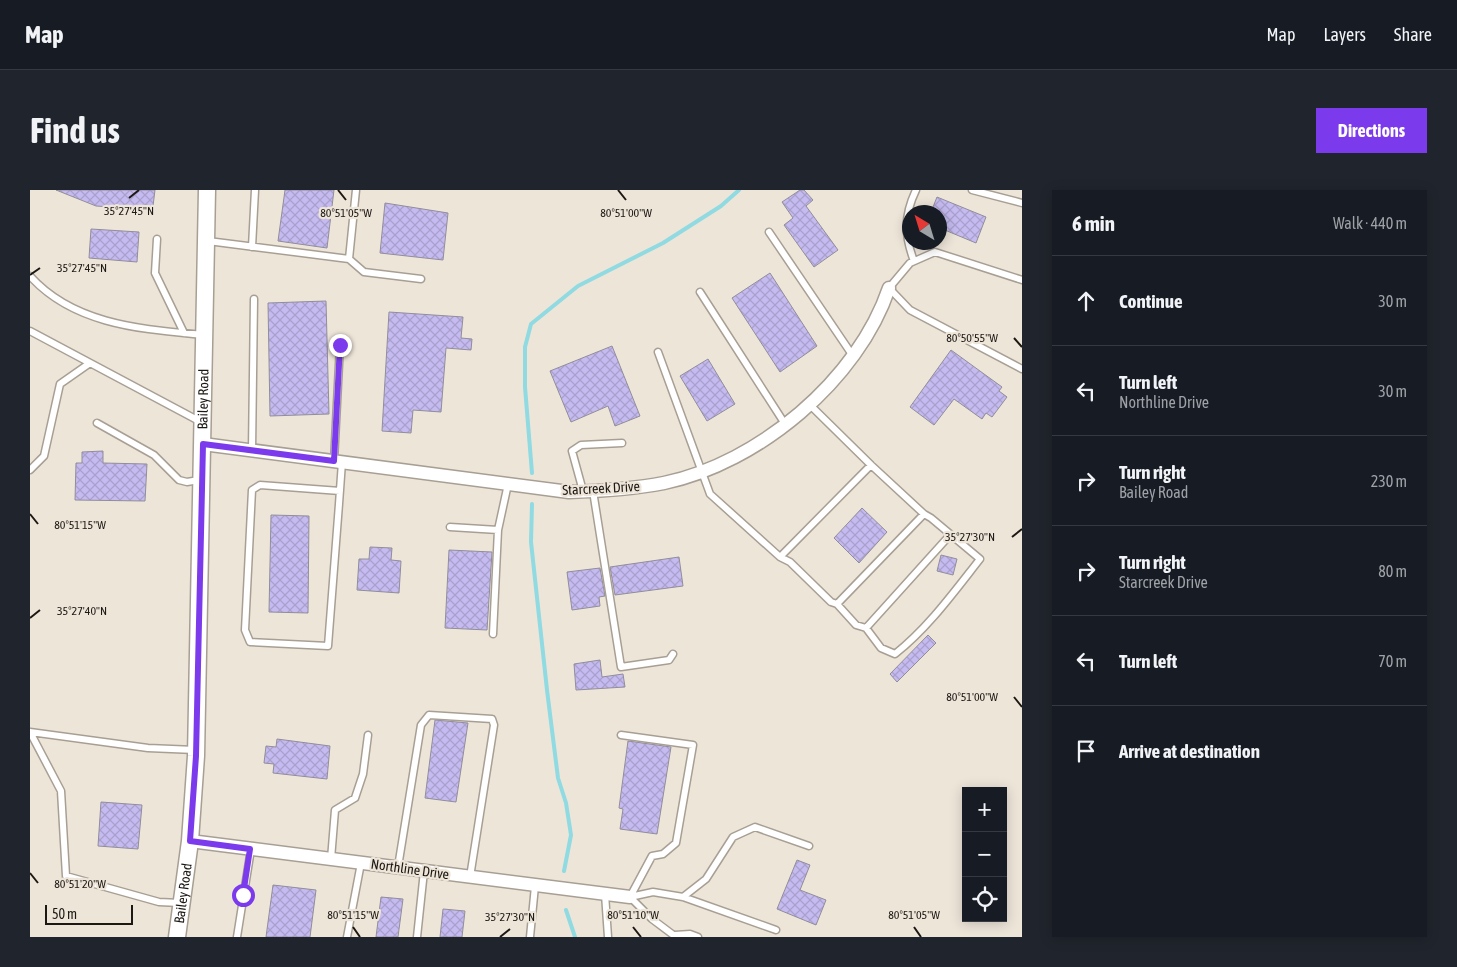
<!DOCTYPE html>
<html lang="en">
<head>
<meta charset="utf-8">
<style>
  :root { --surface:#171b24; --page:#20242c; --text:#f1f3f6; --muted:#9ea1a6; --line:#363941; --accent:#7c3aed }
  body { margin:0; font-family:"Asap Condensed",sans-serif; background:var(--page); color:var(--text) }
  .controls { position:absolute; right:15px; bottom:15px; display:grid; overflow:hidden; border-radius:0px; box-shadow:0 2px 12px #0003 }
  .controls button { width:45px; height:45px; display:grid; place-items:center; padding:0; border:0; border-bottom:1px solid var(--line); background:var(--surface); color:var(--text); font:25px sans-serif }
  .compass { position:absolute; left:872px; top:15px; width:45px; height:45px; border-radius:50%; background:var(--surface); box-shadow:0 2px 12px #0003; rotate:322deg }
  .scale { position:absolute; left:15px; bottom:12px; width:88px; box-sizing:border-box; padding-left:5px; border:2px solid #1c1814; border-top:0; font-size:14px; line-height:18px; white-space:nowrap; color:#1c1814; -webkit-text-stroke:4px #eee5d9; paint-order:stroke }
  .stop { position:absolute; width:15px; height:15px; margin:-11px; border:4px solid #7c3aed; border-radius:50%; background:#fff }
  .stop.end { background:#7c3aed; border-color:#fff; box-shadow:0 1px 5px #0008 }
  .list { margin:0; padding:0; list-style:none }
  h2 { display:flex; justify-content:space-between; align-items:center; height:65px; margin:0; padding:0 20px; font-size:21px }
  h2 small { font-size:16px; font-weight:400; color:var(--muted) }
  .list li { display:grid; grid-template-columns:32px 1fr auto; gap:15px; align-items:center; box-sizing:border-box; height:90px; padding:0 20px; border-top:1px solid var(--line) }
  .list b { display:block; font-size:19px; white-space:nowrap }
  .list p { margin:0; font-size:16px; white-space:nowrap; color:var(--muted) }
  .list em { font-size:16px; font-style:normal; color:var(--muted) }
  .icon { flex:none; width:28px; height:28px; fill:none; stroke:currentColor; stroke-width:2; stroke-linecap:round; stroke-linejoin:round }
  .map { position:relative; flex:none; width:992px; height:747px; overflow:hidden; border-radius:0px }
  header { display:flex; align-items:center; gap:30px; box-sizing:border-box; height:70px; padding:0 25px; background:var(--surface); border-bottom:1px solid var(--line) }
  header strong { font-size:24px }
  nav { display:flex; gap:28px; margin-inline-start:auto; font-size:18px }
  .intro { display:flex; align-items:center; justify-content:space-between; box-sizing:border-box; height:120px; padding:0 30px }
  h1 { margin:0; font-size:35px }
  .button { padding:12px 22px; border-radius:0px; background:var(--accent); color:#fff; font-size:18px; font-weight:700 }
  main { display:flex; gap:30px; padding:0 30px }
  aside { flex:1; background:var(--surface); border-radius:0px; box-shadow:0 2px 12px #0003 }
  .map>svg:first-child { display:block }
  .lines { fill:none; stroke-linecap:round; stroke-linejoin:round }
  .stream { stroke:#90dae2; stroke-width:4 }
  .building { fill:url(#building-cross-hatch); stroke:#908e9b }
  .service-casing { stroke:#a89f94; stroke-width:9 }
  .minor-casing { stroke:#a89f94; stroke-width:15 }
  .tertiary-casing { stroke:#a89f94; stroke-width:19 }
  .service { stroke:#fff; stroke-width:6 }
  .minor { stroke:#fff; stroke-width:12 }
  .tertiary { stroke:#fff; stroke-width:16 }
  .route { stroke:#7c3aed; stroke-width:6 }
  .ticks { fill:none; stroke:#1c1814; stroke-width:2 }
  .labels { text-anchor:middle; stroke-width:4.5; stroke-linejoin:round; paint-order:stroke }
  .street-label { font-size:14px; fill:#1c1814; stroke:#eee5d9 }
  .ticks-label { font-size:12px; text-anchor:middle; fill:#1c1814; stroke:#eee5d9; stroke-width:4.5; stroke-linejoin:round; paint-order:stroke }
</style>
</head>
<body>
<header>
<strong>Map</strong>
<nav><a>Map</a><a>Layers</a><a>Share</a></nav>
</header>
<div class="intro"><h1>Find us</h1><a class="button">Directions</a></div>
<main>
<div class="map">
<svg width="992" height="747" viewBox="0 0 992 747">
  <defs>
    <pattern id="building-cross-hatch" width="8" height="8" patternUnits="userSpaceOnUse" patternTransform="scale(1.25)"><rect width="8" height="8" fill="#c6bbf0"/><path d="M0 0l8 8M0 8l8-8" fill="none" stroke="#aaa0cd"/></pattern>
  </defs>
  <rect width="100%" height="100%" fill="#eee5d9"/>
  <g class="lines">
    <path class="stream" d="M 502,283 L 495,197 L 495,157 L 501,134 L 548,96 L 633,53 L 691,16 L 709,0
      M 502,314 L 501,352 L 517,500 L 528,588 L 536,613 L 541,645 L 534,681
      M 536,720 L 545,747"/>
  </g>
  <path class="building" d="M 26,0 L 125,0 L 123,16 L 115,15 L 114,19 L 66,16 Z
    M 255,0 L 304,0 L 297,58 L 248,51 Z
    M 770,0 L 774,0 L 783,10 L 776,16 L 808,60 L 784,77 L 754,35 L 763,28 L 752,12 Z
    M 907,7 L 956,27 L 946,53 L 910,38 L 910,22 L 901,22 Z
    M 355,13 L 418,23 L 413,70 L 350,63 Z
    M 61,39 L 109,42 L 107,72 L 59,68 Z
    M 740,83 L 787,156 L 750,182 L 702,108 Z
    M 296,111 L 299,224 L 240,226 L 238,113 Z
    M 359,122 L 433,127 L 431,148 L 442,149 L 441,160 L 416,158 L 411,222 L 383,220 L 381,243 L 352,241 Z
    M 582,156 L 610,226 L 585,236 L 578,216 L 541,232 L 520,181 Z
    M 921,160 L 972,197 L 969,201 L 977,207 L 962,227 L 956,223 L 952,229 L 924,209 L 904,235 L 880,217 Z
    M 678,169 L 705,214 L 677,231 L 650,186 Z
    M 73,261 L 73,273 L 117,274 L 115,311 L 45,310 L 46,273 L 52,273 L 52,262 Z
    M 832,318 L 857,342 L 829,373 L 804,348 Z
    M 241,325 L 279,326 L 278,423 L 239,422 Z
    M 340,357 L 362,358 L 361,370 L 371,371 L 369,403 L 327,400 L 329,369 L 339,369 Z
    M 419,360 L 462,362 L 457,440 L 415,438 Z
    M 911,365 L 927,369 L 923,385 L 907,381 Z
    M 649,367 L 653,396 L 585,405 L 580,377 Z
    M 570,378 L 575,406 L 569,407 L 570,416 L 542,420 L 537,382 Z
    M 898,445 L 906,453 L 867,492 L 860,484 Z
    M 570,470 L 572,487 L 593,484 L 595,497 L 546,500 L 544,474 Z
    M 405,530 L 438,533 L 426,612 L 395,608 Z
    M 247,549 L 300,556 L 297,589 L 243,583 L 244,574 L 234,573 L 236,556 L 246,557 Z
    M 598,551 L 641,557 L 627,644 L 590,639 L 593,619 L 589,618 Z
    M 71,612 L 112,615 L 108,659 L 68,656 Z
    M 767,670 L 780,675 L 770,700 L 796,710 L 786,735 L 747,719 Z
    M 243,695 L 286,700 L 280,747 L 236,747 Z
    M 351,707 L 373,709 L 368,747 L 346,747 Z
    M 413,719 L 435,721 L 432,747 L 410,747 Z"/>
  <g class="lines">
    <defs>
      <path id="service" d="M 942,0 L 992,13
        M 739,42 L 823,166
        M 127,49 L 125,83 L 154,143
        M 178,51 L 319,69 L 326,0
        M 222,57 L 225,0
        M 319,69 L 334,82 L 391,89
        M 884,71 C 874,45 874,25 886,0
        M 0,86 C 44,135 112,139 173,145
        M 992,90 L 905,62 L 880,73 L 859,98 L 880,120 L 992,179
        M 670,102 L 755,234
        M 0,141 L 171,232
        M 628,162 L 680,304 L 750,367 L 841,275 L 779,214
        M 67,233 L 124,265 L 149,290 L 157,292 L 169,290
        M 222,260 L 224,109
        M 304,271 L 310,155
        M 0,280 L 14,266 L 30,194 L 60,173
        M 310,301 L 230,295 L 222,300 L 215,440 L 220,452 L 298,456 L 309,314 L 312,272
        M 553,301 L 542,261 L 551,255 L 592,253
        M 563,301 L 591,477 L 639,470 L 643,464
        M 420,337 L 468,340
        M 750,367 L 760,372 L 801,412 L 807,414 L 826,435 L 836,438 L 851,458 L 865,464 C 898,438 924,402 950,369 L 901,328 L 894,324 L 841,275
        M 807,414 L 894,324
        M 836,438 L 920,345
        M 463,444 L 468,340 L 478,294
        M 0,542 L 31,601 L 36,686 L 129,712 L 150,713
        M 0,542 L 118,558 L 165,560
        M 591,545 L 663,555 L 646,653 L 633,664 L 622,666 L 600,707
        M 301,669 L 305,620 L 325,608 L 333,584 L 338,545
        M 368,677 L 391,535 L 399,525 L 462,529 L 464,535 L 440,687
        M 575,704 L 578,747
        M 600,707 L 623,702 L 653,707 L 746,740
        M 600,707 L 622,729 L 646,747
        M 653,707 L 676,689 L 703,647 L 725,637 L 779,656
        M 645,745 L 660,744 L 668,747
        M 207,747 L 221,659
        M 317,747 L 331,673
        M 387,747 L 394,681
        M 500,747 L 505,696"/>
      <path id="minor" d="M 173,254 L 539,302 C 571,301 603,299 634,293 C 729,273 828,190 859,98
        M 160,651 L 600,707"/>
      <g id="tertiary">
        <path id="s1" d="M 147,747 L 160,651 L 166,566 L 177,0"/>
      </g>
    </defs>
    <use href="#service" class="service-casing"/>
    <use href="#minor" class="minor-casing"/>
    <use href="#tertiary" class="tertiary-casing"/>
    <use href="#service" class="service"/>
    <use href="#minor" class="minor"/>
    <use href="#tertiary" class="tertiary"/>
  </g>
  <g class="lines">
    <path class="route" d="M 213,705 L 220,659 L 160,651 L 166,566 L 173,254 L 304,271 L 310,155"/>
  </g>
  <path class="ticks" d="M 308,0 L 316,10M 588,0 L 596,10M 99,8 L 109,0M 0,85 L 10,78M 984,148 L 992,157M 0,324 L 8,334M 982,347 L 992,339M 0,428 L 10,420M 984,507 L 992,517M 0,683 L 8,693M 323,737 L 330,747M 603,737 L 611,747M 884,737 L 891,747M 470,747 L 480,739"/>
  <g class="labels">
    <g class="street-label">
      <text dy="5" stroke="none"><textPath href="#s1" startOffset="539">Bailey Road</textPath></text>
      <text transform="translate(571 298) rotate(-3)" y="5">Starcreek Drive</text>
      <text transform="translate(380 679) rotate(8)" y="5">Northline Drive</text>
      <text dy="5" stroke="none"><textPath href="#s1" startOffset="44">Bailey Road</textPath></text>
    </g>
  </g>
  <g class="ticks-label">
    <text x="99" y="25">35°27'45"N</text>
    <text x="316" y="27">80°51'05"W</text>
    <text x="596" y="27">80°51'00"W</text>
    <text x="52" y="82">35°27'45"N</text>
    <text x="942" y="152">80°50'55"W</text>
    <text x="50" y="339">80°51'15"W</text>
    <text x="940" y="351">35°27'30"N</text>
    <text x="52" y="425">35°27'40"N</text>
    <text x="942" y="511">80°51'00"W</text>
    <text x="50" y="698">80°51'20"W</text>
    <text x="323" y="729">80°51'15"W</text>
    <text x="603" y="729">80°51'10"W</text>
    <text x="884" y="729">80°51'05"W</text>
    <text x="480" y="731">35°27'30"N</text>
  </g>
</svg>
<div class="controls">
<button>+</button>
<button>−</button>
<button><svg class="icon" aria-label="locate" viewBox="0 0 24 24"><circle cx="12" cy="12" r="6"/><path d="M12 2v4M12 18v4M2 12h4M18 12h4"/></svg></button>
</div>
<svg class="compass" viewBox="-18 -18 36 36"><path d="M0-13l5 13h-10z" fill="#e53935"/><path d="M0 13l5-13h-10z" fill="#9ea1a6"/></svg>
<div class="scale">50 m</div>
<div class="stop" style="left:213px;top:705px"></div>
<div class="stop end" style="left:310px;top:155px"></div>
</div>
<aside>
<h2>6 min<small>Walk · 440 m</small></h2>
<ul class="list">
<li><svg class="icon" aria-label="ahead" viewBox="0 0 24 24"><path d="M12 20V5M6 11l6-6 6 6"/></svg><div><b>Continue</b></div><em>30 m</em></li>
<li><svg class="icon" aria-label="left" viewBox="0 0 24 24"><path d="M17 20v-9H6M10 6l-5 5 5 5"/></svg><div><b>Turn left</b><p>Northline Drive</p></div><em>30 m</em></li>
<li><svg class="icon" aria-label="right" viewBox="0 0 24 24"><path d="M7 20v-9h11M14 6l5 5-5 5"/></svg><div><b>Turn right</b><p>Bailey Road</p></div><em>230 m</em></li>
<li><svg class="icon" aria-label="right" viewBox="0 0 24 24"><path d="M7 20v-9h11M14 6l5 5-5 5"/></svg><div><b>Turn right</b><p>Starcreek Drive</p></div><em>80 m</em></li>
<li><svg class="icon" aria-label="left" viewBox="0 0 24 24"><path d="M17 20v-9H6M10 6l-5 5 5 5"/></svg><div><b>Turn left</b></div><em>70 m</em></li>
<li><svg class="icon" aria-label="arrive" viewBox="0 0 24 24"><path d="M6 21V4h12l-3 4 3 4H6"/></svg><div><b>Arrive at destination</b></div></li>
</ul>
</aside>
</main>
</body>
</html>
